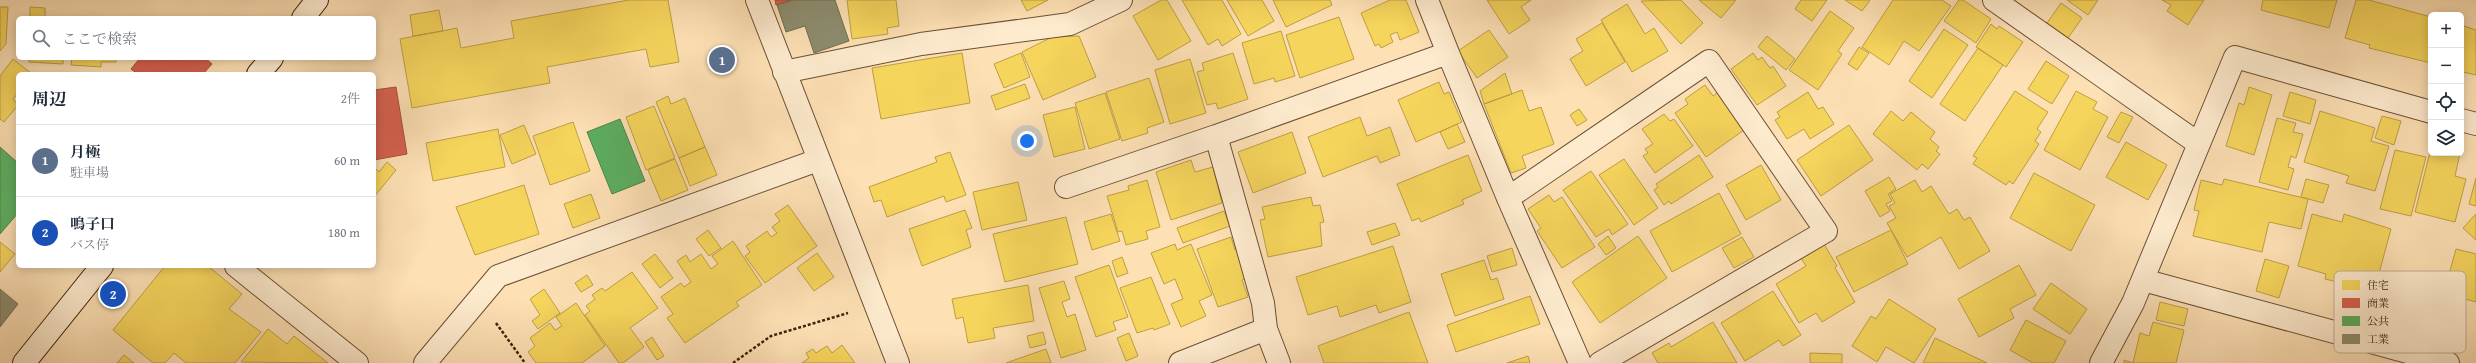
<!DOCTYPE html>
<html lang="ja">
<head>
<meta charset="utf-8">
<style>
  :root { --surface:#fff; --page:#f2f2f3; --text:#1f2937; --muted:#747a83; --line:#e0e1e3; --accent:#8f2418 }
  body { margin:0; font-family:"Gentium Book Plus","Noto Serif JP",serif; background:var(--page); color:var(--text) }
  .controls { position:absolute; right:12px; top:12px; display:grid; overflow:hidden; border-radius:6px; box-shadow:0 2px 10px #0003 }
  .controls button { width:36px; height:36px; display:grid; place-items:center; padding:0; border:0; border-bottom:1px solid var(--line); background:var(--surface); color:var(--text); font:20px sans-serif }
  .you { position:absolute; left:1027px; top:141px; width:14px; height:14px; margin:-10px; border:3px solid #fff; border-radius:50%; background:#1a73e8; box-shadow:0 0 0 6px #1a73e833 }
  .badge { display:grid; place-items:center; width:26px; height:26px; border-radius:50%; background:var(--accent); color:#fff; font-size:13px; font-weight:700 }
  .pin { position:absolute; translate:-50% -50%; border:2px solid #fff; box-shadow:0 1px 4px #0006 }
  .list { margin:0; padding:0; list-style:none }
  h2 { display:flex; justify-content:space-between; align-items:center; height:52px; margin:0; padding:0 16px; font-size:17px }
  h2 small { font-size:13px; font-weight:400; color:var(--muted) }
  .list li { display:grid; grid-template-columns:26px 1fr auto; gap:12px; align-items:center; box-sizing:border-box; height:72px; padding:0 16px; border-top:1px solid var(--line) }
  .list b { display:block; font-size:15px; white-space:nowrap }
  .list p { margin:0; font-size:13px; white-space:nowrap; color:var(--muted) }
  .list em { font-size:13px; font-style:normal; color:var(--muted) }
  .icon { flex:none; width:22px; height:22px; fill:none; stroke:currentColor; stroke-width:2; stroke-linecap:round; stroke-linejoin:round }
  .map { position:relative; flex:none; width:2476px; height:363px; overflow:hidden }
  .search { position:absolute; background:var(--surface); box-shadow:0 2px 10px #0003; left:16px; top:16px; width:360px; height:44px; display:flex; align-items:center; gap:10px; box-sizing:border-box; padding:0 14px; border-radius:6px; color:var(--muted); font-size:15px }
  .panel { position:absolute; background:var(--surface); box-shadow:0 2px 10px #0003; left:16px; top:72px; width:360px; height:196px; border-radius:6px }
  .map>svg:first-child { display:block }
  .homes { fill:#f6d55c; stroke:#be9f43 }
  .shops { fill:#d6604d; stroke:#a84d39 }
  .public { fill:#5aae61; stroke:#518347 }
  .industry { fill:#8c8c6e; stroke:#746c50 }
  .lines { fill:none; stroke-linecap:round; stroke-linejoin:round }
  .street-casing { stroke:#6c5034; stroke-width:24 }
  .secondary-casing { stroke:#3c200a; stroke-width:24 }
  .path { stroke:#3c200a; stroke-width:2.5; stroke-dasharray:3 2; stroke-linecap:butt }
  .street { stroke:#feebce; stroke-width:22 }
  .secondary { stroke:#feebce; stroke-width:22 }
  .key { fill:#feebce; stroke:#c4ae93; stroke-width:1 }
  .key-label { font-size:11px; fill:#3c200a }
</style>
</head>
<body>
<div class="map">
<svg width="2476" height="363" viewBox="0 0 2476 363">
  <rect width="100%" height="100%" fill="#fde0b4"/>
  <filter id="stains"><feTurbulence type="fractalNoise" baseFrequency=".005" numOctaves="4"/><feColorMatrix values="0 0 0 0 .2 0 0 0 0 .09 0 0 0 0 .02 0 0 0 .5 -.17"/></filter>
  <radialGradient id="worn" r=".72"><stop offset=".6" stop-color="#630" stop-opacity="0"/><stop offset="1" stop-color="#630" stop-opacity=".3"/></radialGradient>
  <path class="homes" d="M 629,0 L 668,0 L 679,62 L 650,67 L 646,49 L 547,67 L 550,83 L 412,108 L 400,39 L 457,28 L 461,48 L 514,38 L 511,21 Z
    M 847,0 L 896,0 L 899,26 L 887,28 L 888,34 L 852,39 Z
    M 1021,0 L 1048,0 L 1027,11 Z
    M 1161,0 L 1167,0 L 1191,41 L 1158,60 L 1133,16 Z
    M 1182,0 L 1222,0 L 1241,34 L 1222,46 L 1218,39 L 1208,45 Z
    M 1227,0 L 1262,0 L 1274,21 L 1248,36 Z
    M 1273,0 L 1330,0 L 1332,5 L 1286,27 Z
    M 1390,0 L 1406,0 L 1419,32 L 1400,40 L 1397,32 L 1390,35 L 1393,42 L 1381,48 L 1379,44 L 1375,46 L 1361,13 Z
    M 1487,0 L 1531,0 L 1521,7 L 1530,20 L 1509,34 Z
    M 1681,0 L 1703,23 L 1681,44 L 1641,1 Z
    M 1699,0 L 1736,0 L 1721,18 Z
    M 1801,0 L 1827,0 L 1812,21 L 1795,9 Z
    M 1845,0 L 1870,0 L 1862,11 Z
    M 1893,0 L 1942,0 L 1951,6 L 1919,51 L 1904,41 L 1889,65 L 1862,47 Z
    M 1959,0 L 1963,0 L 1991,19 L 1976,43 L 1944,21 Z
    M 2067,0 L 2098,0 L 2088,15 Z
    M 2162,0 L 2204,0 L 2188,25 L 2167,11 L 2171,5 Z
    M 2263,0 L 2337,0 L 2329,28 L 2261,10 Z
    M 2356,0 L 2369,0 L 2431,17 L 2431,63 L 2369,48 L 2370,45 L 2345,38 Z
    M 2061,3 L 2082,18 L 2068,38 L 2047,23 Z
    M 1627,4 L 1645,34 L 1654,28 L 1668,51 L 1632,72 L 1601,20 Z
    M 0,7 L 8,7 L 6,44 L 0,51 Z
    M 30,7 L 45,8 L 45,18 L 30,18 Z
    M 439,10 L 443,31 L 413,36 L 410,15 Z
    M 1830,11 L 1854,28 L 1838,51 L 1842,54 L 1818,90 L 1789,70 Z
    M 1339,17 L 1354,59 L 1300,78 L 1286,35 Z
    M 1602,23 L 1625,62 L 1586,86 L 1570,59 L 1583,51 L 1576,39 Z
    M 1991,24 L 1997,29 L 1999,26 L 2023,42 L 2006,67 L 1976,47 Z
    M 2461,25 L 2476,30 L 2476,75 L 2463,72 L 2461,75 Z
    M 1944,29 L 1968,45 L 1932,98 L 1909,81 Z
    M 1489,30 L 1508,57 L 1477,78 L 1458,51 Z
    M 1281,31 L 1295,76 L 1275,82 L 1274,78 L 1254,84 L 1242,43 Z
    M 1079,36 L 1096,77 L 1043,100 L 1022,52 L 1052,37 Z
    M 1767,36 L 1795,59 L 1786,70 L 1758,47 Z
    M 1859,47 L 1869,53 L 1857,70 L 1848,64 Z
    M 1978,48 L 2003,65 L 1965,121 L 1940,104 Z
    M 962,53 L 970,103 L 881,119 L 872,68 Z
    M 1021,53 L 1030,77 L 1004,88 L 994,64 Z
    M 1233,53 L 1248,99 L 1218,109 L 1216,103 L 1207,105 L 1197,72 L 1204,70 L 1202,63 Z
    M 1753,53 L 1758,60 L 1762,57 L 1770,68 L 1773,66 L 1786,86 L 1757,105 L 1731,69 Z
    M 29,58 L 63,58 L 63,64 L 29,62 Z
    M 72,58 L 116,58 L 116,62 L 101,62 L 101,67 L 71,65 Z
    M 13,59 L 32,74 L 18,74 L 18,93 L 13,99 L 18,105 L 4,122 L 0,119 L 0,76 Z
    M 1190,59 L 1206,113 L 1170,124 L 1155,70 Z
    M 2046,61 L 2069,76 L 2052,104 L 2028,89 Z
    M 1505,73 L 1512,94 L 1484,104 L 1480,91 Z
    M 1149,78 L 1164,122 L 1147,128 L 1148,133 L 1122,141 L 1106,92 Z
    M 1439,82 L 1444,94 L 1449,92 L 1462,122 L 1416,142 L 1398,100 Z
    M 1025,84 L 1030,98 L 996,110 L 991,96 Z
    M 1705,85 L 1713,96 L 1718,92 L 1744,130 L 1706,157 L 1675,113 L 1688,104 L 1685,99 Z
    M 2249,87 L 2272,95 L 2254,155 L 2226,146 L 2239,103 L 2244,105 Z
    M 1522,90 L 1529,111 L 1541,107 L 1554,144 L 1522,156 L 1526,168 L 1511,173 L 1484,104 Z
    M 2015,91 L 2048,112 L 2037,129 L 2041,132 L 2035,141 L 2039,144 L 2013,184 L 2009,181 L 2006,185 L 1973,164 L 1977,158 L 1973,156 Z
    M 2076,91 L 2097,102 L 2093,109 L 2108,117 L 2080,170 L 2044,150 Z
    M 1808,92 L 1818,109 L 1823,107 L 1834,124 L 1810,139 L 1804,129 L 1787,139 L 1775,120 L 1780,117 L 1777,112 Z
    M 2290,92 L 2316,100 L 2310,124 L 2283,116 Z
    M 1105,93 L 1120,139 L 1089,149 L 1075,103 Z
    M 668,96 L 671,104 L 685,98 L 705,147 L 679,158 L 656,102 Z
    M 654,106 L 675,158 L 646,170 L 626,117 Z
    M 1075,107 L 1085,149 L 1054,157 L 1043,115 Z
    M 1579,109 L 1587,120 L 1577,126 L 1570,115 Z
    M 1891,111 L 1903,121 L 1911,112 L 1935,132 L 1930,139 L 1939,147 L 1936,151 L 1940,154 L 1928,169 L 1922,164 L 1917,170 L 1873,134 Z
    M 2320,111 L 2375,128 L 2371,141 L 2389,146 L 2375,191 L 2346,183 L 2349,176 L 2304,162 Z
    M 2121,112 L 2133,117 L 2119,143 L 2107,137 Z
    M 1664,114 L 1670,121 L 1674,119 L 1693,146 L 1655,173 L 1643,156 L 1648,153 L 1645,149 L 1653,144 L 1642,129 Z
    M 2382,116 L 2401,121 L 2394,145 L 2375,138 Z
    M 1360,117 L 1367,136 L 1390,127 L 1400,155 L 1380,163 L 1377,156 L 1323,177 L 1308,137 Z
    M 2277,118 L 2296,123 L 2293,132 L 2303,134 L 2296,158 L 2291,156 L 2288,167 L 2294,169 L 2288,190 L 2259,182 Z
    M 573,122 L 590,171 L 550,185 L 533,136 Z
    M 1457,124 L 1465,142 L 1448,149 L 1440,132 Z
    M 524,125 L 536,154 L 512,164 L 500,135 Z
    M 1849,125 L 1873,160 L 1821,196 L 1797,160 Z
    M 498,129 L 505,167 L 433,181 L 426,143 Z
    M 1292,132 L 1306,173 L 1253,193 L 1238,152 Z
    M 2126,142 L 2167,165 L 2148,200 L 2106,177 Z
    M 705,147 L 717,175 L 690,186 L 679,158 Z
    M 2431,148 L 2431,153 L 2460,153 L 2455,176 L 2466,179 L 2455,222 L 2415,212 Z
    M 2395,150 L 2426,157 L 2411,216 L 2380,209 Z
    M 950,152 L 966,195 L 946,202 L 944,196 L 887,217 L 881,200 L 874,202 L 869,187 L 937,162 L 935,157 Z
    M 1468,155 L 1482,191 L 1462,200 L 1464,204 L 1421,222 L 1419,218 L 1412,221 L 1397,184 Z
    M 1699,155 L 1713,177 L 1671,204 L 1669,201 L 1664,205 L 1654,190 L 1658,187 L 1656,184 Z
    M 675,159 L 688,190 L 661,201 L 648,170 Z
    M 1624,159 L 1658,208 L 1634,225 L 1599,175 Z
    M 1191,160 L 1195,172 L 1213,167 L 1222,203 L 1171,220 L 1156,172 Z
    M 387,162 L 396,170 L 374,197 L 374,167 L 379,172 Z
    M 1761,165 L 1781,200 L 1746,220 L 1726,185 Z
    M 1591,171 L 1628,224 L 1612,235 L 1609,229 L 1596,237 L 1563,190 Z
    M 2034,173 L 2095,205 L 2071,251 L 2010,218 Z
    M 1889,177 L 1896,189 L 1888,194 L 1892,201 L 1886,204 L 1890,211 L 1880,217 L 1865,191 Z
    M 2476,178 L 2476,206 L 2469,204 Z
    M 2224,179 L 2308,199 L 2301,229 L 2269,222 L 2262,252 L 2193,236 L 2199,211 L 2194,210 L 2201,180 L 2222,185 Z
    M 2306,179 L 2329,185 L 2323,203 L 2301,197 Z
    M 1147,180 L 1160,227 L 1146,231 L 1148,239 L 1126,245 L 1122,231 L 1118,232 L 1107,196 L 1129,190 L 1128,186 Z
    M 1915,180 L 1922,192 L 1931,186 L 1949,214 L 1957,209 L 1964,220 L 1970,217 L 1990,251 L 1959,269 L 1941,237 L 1907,257 L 1887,223 L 1896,218 L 1889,206 L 1895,203 L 1890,194 Z
    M 1018,182 L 1027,220 L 982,230 L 973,192 Z
    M 524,185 L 539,234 L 475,255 L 456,207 Z
    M 1719,193 L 1741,234 L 1672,272 L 1650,231 Z
    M 591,194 L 600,218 L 573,228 L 564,204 Z
    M 1549,195 L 1554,202 L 1562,197 L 1595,247 L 1562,268 L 1537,231 L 1541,228 L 1528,209 Z
    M 1311,197 L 1313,206 L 1320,205 L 1324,222 L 1320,223 L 1322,246 L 1268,257 L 1260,220 L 1265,219 L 1262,207 Z
    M 788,205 L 817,246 L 765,283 L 745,256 L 750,252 L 746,246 L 767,231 L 771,237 L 777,233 L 772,227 L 780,221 L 775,214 Z
    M 965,210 L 972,228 L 966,230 L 971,247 L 922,266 L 909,229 Z
    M 1224,211 L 1230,226 L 1183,243 L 1177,228 Z
    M 1111,214 L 1120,241 L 1092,250 L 1084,222 Z
    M 2312,214 L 2342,222 L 2344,214 L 2391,229 L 2377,281 L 2344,273 L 2342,283 L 2325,279 L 2326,274 L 2298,266 Z
    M 2476,214 L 2476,240 L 2463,228 Z
    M 1066,217 L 1078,264 L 1005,282 L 993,234 Z
    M 1395,223 L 1400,235 L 1372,245 L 1367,232 Z
    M 708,230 L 721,248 L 709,256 L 696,239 Z
    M 1891,230 L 1908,264 L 1854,292 L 1836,257 Z
    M 1608,236 L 1616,248 L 1606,255 L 1598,244 Z
    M 1638,236 L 1667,278 L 1600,323 L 1572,282 Z
    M 1231,237 L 1235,250 L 1238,249 L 1246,278 L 1242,280 L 1248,297 L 1218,307 L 1197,249 Z
    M 1742,237 L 1754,257 L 1734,268 L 1722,248 Z
    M 733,241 L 762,285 L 736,302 L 739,306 L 685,343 L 667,318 L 673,314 L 661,297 L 681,283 L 684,287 L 691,282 L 677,261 L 686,255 L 690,262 L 701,254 L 711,269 L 718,264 L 712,256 Z
    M 0,242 L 15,254 L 0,272 Z
    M 1175,244 L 1177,250 L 1191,244 L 1212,295 L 1199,301 L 1206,316 L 1181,327 L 1171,304 L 1183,299 L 1175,279 L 1164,284 L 1151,253 Z
    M 1824,244 L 1837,266 L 1835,268 L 1855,302 L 1822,322 L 1816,313 L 1799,323 L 1776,284 L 1806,266 L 1801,258 Z
    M 1393,246 L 1411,302 L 1379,313 L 1376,305 L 1340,317 L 1337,306 L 1308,315 L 1296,277 Z
    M 1512,248 L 1517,265 L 1492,272 L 1487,256 Z
    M 2456,249 L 2476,254 L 2476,302 L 2444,293 Z
    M 817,253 L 834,277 L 814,291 L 797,268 Z
    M 655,254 L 673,278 L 660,288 L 642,264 Z
    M 1122,257 L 1128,273 L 1117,277 L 1112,261 Z
    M 2265,259 L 2289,266 L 2279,298 L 2256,291 Z
    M 1484,260 L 1491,280 L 1497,278 L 1504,299 L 1455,316 L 1441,274 Z
    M 1109,265 L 1128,317 L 1113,322 L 1116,330 L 1096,337 L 1075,277 Z
    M 2019,265 L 2036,295 L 2010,309 L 2014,318 L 1979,337 L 1958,299 Z
    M 165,266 L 208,266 L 242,294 L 229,309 L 261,332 L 235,363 L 186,363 L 174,353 L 165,363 L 153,363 L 113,330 Z
    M 632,272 L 658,308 L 630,328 L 644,347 L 623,363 L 619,363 L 585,315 L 590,311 L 586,306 L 595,299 L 592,295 L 602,288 L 605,291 Z
    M 587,275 L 593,285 L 581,292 L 575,283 Z
    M 1151,277 L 1170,324 L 1154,330 L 1153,328 L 1137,333 L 1120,288 Z
    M 1064,281 L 1070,299 L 1062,302 L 1067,317 L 1075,314 L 1086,350 L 1061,358 L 1039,288 Z
    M 2051,283 L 2087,309 L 2070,334 L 2033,309 Z
    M 1028,285 L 1034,321 L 993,328 L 995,338 L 968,343 L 963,317 L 956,319 L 952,299 Z
    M 544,289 L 560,313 L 538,329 L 532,321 L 540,315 L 530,299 Z
    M 1773,291 L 1801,335 L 1783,346 L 1779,340 L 1745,361 L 1721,323 Z
    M 1530,296 L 1540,324 L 1456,352 L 1447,325 Z
    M 1889,299 L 1936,329 L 1914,363 L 1886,347 L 1877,362 L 1852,346 L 1871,316 L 1876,319 Z
    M 2160,302 L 2188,309 L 2184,326 L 2156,320 Z
    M 576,303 L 605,346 L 582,363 L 536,363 L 528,352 L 535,346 L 530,338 L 550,323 L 555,330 L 562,326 L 556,317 Z
    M 1409,312 L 1428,363 L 1324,363 L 1318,346 Z
    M 2026,320 L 2066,341 L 2054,363 L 2033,363 L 2010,350 Z
    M 1713,322 L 1737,363 L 1658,363 L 1652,353 L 1669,343 L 1671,347 Z
    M 2153,322 L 2184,330 L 2176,363 L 2124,363 L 2124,360 L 2133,363 L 2140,333 L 2149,336 Z
    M 268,329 L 287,344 L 294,336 L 328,363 L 241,362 Z
    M 1043,332 L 1046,344 L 1030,348 L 1027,336 Z
    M 1129,333 L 1138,356 L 1126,361 L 1117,338 Z
    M 652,337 L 664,356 L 657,360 L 645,342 Z
    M 1935,338 L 1987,363 L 1923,363 Z
    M 842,345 L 855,363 L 802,363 L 809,358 L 806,353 L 813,349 L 816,353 L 827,346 L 832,353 Z
    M 1046,349 L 1051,363 L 1006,363 Z
    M 1810,353 L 1842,354 L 1842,363 L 1810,363 Z
    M 124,355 L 134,363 L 117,363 Z
    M 1528,356 L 1530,363 L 1507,363 Z"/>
  <path class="shops" d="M 775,0 L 791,0 L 776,5 Z
    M 140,58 L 205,58 L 212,64 L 203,74 L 138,74 L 131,69 Z
    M 396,87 L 407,154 L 374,160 L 374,90 Z"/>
  <path class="public" d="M 620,119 L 645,181 L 612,194 L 587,132 Z
    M 0,147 L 18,163 L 18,213 L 0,234 Z"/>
  <path class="industry" d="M 793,0 L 835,0 L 849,41 L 814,53 L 805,26 L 786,32 L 777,5 Z
    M 0,289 L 18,304 L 0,327 Z"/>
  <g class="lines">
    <defs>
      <path id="street" d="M 757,0 L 898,363
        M 1427,0 L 1448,53
        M 1994,0 L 2199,144
        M 784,72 L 921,44 L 1070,24 L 1121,0
        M 2461,120 L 2476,124
        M 1066,187 L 1216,136
        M 1508,198 L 1709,61 L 1826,231 L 1600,363
        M 236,266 L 357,363
        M 2143,280 L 2448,363
        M 425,363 L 498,276 L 818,160
        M 1180,363 L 1266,329
        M 1279,363 L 1266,329 L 1263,303 L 1216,136 L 1448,53 L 1508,198 L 1580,363
        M 2101,363 L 2133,303 L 2235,57 L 2431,112"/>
      <path id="secondary" d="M 303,18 L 317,0
        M 258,74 L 272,58
        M 24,363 L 102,266"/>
    </defs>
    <use href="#street" class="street-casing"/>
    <use href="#secondary" class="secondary-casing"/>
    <path class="path" d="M 496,323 L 525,363
      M 733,363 L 771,336 L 848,313"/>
    <use href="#street" class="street"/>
    <use href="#secondary" class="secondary"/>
  </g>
  <rect x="2334" y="271" width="132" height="82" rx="6" class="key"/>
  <rect x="2342" y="280" width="18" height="10" fill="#f6d55c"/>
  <rect x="2342" y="298" width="18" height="10" fill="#d6604d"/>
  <rect x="2342" y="316" width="18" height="10" fill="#5aae61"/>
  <rect x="2342" y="334" width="18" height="10" fill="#8c8c6e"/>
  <g class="key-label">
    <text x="2367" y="289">住宅</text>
    <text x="2367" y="307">商業</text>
    <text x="2367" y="325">公共</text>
    <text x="2367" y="343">工業</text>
  </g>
  <rect width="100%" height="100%" filter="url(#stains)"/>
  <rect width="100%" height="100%" fill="url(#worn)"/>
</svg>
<div class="controls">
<button>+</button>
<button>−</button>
<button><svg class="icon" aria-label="locate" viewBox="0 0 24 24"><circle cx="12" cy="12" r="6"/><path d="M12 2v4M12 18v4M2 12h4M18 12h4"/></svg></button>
<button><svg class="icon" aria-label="layers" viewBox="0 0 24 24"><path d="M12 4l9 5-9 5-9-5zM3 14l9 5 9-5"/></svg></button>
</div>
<div class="you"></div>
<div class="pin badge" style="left:722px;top:60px;background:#5c6f8a">1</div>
<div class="pin badge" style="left:113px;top:294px;background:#1a4fb4">2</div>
<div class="search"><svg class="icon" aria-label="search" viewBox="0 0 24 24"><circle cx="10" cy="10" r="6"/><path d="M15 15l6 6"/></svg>ここで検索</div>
<section class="panel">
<h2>周辺<small>2件</small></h2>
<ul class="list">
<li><span class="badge" style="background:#5c6f8a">1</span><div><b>月極</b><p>駐車場</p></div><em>60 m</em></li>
<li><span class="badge" style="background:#1a4fb4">2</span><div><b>鳴子口</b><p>バス停</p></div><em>180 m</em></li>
</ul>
</section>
</div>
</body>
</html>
